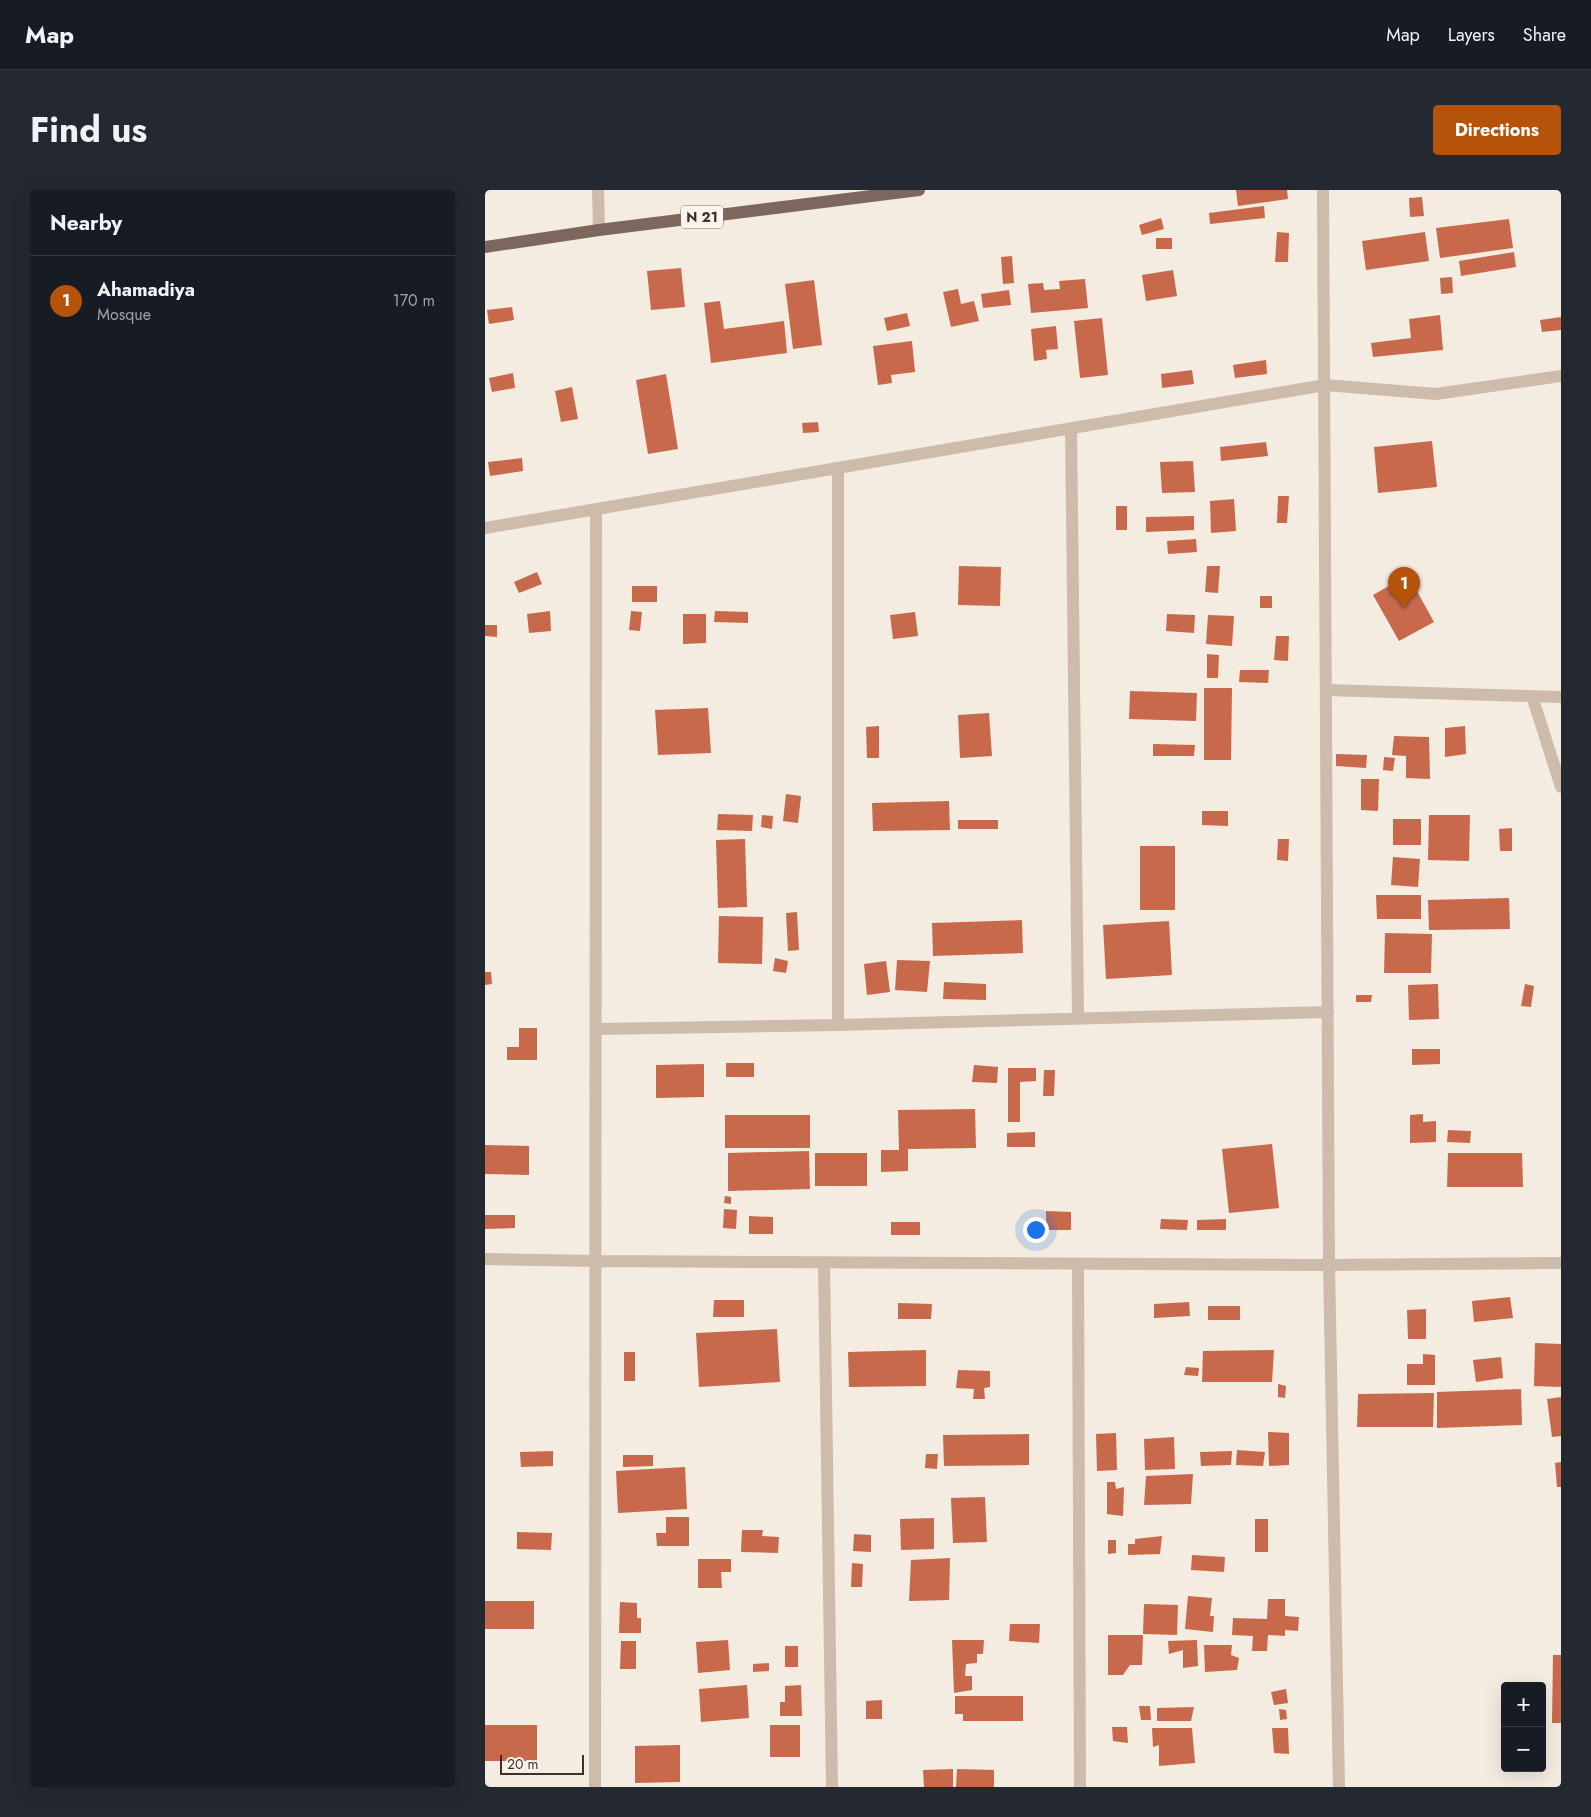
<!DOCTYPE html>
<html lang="en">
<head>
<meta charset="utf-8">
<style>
  :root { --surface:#171b24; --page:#242831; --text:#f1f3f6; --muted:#9ea1a6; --line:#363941; --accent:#b45309 }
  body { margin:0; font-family:Jost,sans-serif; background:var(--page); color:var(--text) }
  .controls { position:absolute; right:15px; bottom:15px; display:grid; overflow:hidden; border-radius:5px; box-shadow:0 5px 20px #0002 }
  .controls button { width:45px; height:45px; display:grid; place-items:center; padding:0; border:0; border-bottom:1px solid var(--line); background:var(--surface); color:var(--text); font:25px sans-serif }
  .scale { position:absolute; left:15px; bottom:12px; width:84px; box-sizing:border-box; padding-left:5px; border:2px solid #3b302b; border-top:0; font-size:14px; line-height:18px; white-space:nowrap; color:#3b302b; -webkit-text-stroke:4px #fbf5ee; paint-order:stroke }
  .you { position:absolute; left:550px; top:1039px; width:18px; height:18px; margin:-12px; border:4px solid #fff; border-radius:50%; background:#1a73e8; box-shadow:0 0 0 8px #1a73e833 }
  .badge { display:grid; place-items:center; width:32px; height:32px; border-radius:50%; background:var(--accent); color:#fff; font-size:16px; font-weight:700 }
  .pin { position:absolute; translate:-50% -41px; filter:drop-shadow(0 1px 2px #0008) }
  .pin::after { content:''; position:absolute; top:26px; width:18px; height:15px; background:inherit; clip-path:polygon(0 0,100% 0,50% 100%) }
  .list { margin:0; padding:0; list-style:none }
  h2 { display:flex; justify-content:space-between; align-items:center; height:65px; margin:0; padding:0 20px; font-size:21px }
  h2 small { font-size:16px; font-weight:400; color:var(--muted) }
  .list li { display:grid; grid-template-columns:32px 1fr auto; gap:15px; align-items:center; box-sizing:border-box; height:90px; padding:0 20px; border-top:1px solid var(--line) }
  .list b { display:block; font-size:19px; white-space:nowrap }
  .list p { margin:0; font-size:16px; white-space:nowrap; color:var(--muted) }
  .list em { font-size:16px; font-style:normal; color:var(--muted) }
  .map { position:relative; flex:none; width:1076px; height:1597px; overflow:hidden; border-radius:5px }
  header { display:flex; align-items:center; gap:30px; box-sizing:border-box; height:70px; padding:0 25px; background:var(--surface); border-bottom:1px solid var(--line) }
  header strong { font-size:24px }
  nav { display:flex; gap:28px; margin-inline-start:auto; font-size:18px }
  .intro { display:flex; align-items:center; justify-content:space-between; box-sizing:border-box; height:120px; padding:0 30px }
  h1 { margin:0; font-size:35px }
  .button { padding:12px 22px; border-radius:5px; background:var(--accent); color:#fff; font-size:18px; font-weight:700 }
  main { display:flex; gap:30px; padding:0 30px }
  aside { flex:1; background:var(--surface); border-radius:5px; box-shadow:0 5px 20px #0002 }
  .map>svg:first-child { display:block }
  .building { fill:#c8694b }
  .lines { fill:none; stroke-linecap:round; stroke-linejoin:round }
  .minor { stroke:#cdbbac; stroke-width:12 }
  .major { stroke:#7d675c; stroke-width:12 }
  .labels { text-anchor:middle; stroke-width:4; stroke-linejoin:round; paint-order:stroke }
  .shield { fill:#fbf5ee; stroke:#756b66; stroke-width:1 }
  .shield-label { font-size:14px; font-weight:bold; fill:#3b302b }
</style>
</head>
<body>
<header>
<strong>Map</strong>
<nav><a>Map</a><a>Layers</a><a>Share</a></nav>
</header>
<div class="intro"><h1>Find us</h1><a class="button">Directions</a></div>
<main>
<aside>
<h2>Nearby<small></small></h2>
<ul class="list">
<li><span class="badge">1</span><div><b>Ahamadiya</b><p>Mosque</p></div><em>170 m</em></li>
</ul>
</aside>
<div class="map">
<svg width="1076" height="1597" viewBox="0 0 1076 1597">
  <rect width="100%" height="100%" fill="#f4ebe1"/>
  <path class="building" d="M 751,0 L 802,0 L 803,9 L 753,16 Z
    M 937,7 L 939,26 L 925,27 L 924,8 Z
    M 779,16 L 780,28 L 725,34 L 724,23 Z
    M 676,28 L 679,39 L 657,45 L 654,35 Z
    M 1024,29 L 1028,58 L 955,68 L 951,38 Z
    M 792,42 L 804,43 L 803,72 L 790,72 Z
    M 940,42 L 944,71 L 881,80 L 877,51 Z
    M 671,48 L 687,48 L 687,59 L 671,59 Z
    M 1029,62 L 1031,77 L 976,86 L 974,71 Z
    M 527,66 L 529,93 L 518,94 L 516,67 Z
    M 196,78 L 200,117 L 166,120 L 162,81 Z
    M 688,80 L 692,106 L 661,111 L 657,85 Z
    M 967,87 L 968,103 L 956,104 L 955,88 Z
    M 600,89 L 603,118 L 546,123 L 543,94 L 558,93 L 559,100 L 575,99 L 574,91 Z
    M 329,90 L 337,155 L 308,159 L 300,94 Z
    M 473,99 L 476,114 L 489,111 L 494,131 L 466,137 L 458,102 Z
    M 524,100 L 526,115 L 498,118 L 496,104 Z
    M 235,111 L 239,139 L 299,131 L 302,163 L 226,173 L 219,113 Z
    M 27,117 L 29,130 L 4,134 L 2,120 Z
    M 422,123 L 425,136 L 402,141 L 399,128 Z
    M 955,125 L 958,160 L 888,167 L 886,153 L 926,148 L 924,129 Z
    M 1076,127 L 1076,140 L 1057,142 L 1055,130 Z
    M 617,128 L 623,185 L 595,188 L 589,131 Z
    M 571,136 L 573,159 L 561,160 L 562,169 L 549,171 L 546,139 Z
    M 427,151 L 430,182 L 406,185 L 407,193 L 393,195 L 388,156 Z
    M 781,170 L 782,184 L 750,188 L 748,175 Z
    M 707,180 L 709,194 L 677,198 L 676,184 Z
    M 28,183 L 30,198 L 7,202 L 4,188 Z
    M 181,184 L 193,259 L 163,264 L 151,190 Z
    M 87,197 L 93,229 L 76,232 L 70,201 Z
    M 333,232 L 334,242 L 318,243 L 317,233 Z
    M 947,251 L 952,297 L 893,303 L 889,257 Z
    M 781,252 L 783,266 L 736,271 L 735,257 Z
    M 37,268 L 38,281 L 5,286 L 3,272 Z
    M 708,271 L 710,302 L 677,303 L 675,272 Z
    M 793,306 L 804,306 L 802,333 L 792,333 Z
    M 749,309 L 751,341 L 726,343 L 725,311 Z
    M 631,316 L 642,316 L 642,340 L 631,340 Z
    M 709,326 L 709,340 L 661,342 L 661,327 Z
    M 711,349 L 712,362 L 683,364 L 682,351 Z
    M 474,376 L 516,377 L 515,416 L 473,415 Z
    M 722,376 L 735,376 L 733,403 L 720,402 Z
    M 52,382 L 57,394 L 34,403 L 29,392 Z
    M 923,385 L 949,432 L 914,451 L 888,405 Z
    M 147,396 L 172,396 L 172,412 L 147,412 Z
    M 775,406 L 787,406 L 787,418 L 775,418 Z
    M 65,421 L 66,441 L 44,443 L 42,424 Z
    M 146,421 L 157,422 L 155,441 L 144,440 Z
    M 230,421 L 263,422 L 263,433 L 229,432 Z
    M 430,422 L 433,446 L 408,449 L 405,425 Z
    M 198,424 L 221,424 L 221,453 L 198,454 Z
    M 682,424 L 710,425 L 709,443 L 681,441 Z
    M 723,425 L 749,426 L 747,456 L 721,454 Z
    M 0,435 L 12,435 L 12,447 L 0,446 Z
    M 791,446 L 804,446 L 803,471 L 789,470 Z
    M 722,464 L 734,465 L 733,488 L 722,488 Z
    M 755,480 L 784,480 L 783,493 L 754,492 Z
    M 719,498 L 747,498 L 746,570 L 719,570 Z
    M 645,501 L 712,503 L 711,531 L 644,529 Z
    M 223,518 L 226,563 L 173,565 L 170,520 Z
    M 504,523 L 507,566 L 475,568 L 473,525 Z
    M 394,536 L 394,568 L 382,568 L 381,537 Z
    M 980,536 L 981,564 L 960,567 L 960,538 Z
    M 909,546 L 944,547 L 945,589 L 921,588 L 921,566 L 907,565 Z
    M 668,554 L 710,555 L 709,566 L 668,566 Z
    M 851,564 L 882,565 L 881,578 L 851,576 Z
    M 899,567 L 910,568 L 908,581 L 898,580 Z
    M 876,589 L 894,589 L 893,621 L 876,620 Z
    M 301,604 L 316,606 L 313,633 L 298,631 Z
    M 464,611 L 465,640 L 388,641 L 387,613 Z
    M 717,621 L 743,621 L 743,636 L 717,635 Z
    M 233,624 L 268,625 L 267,641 L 232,640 Z
    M 277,625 L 288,626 L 287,639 L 276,637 Z
    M 944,625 L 985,625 L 984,671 L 943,670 Z
    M 908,629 L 936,629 L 936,655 L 908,655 Z
    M 473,630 L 513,630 L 513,639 L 473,639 Z
    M 1027,638 L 1027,661 L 1015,661 L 1014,639 Z
    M 260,649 L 262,717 L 233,718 L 231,650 Z
    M 793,649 L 804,649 L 803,671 L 792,670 Z
    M 655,656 L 690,656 L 690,720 L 655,720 Z
    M 908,667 L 935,669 L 933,697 L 906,695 Z
    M 891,705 L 936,705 L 936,729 L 892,729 Z
    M 1024,708 L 1025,739 L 944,740 L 943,710 Z
    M 312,722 L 314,760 L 303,761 L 301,723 Z
    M 234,726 L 278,727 L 277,774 L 233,773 Z
    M 537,730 L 538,763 L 448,766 L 447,733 Z
    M 684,731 L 687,785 L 621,789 L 618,735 Z
    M 900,743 L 947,744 L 946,783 L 899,783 Z
    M 290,768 L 303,771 L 301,783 L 288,781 Z
    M 412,770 L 445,771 L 442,802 L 410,800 Z
    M 401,771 L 405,802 L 382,805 L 379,774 Z
    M 0,782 L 6,782 L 7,794 L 0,795 Z
    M 459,792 L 501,794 L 501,810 L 458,809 Z
    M 953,794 L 954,829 L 924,830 L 923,795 Z
    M 1040,794 L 1049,796 L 1046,817 L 1036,816 Z
    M 871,805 L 887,805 L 886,812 L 871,812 Z
    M 34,838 L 52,838 L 52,870 L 22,870 L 22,857 L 34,857 Z
    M 927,859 L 955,859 L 955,874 L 927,875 Z
    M 241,873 L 269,873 L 269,887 L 241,887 Z
    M 219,874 L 219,907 L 171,908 L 171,875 Z
    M 489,875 L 513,877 L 512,893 L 487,892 Z
    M 523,878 L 551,878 L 551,891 L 535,892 L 535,932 L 523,932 Z
    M 559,880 L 570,880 L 569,906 L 558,906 Z
    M 490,919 L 491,958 L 423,959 L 423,981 L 396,982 L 396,960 L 414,960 L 413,920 Z
    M 938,924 L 938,932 L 951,931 L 951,952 L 925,953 L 925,925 Z
    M 240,925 L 325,925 L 325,958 L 240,958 Z
    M 963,940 L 986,941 L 985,953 L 962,952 Z
    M 550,942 L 550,957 L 522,957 L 522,943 Z
    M 787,954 L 794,1018 L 744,1023 L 737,959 Z
    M 0,955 L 44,956 L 44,985 L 0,984 Z
    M 324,961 L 325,999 L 243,1001 L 243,963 Z
    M 330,963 L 382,963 L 382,996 L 330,996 Z
    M 963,963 L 1037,963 L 1038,997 L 962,997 Z
    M 240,1006 L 246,1007 L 246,1014 L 239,1013 Z
    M 239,1019 L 252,1020 L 251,1039 L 238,1038 Z
    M 561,1021 L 586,1022 L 586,1040 L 561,1040 Z
    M 0,1025 L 30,1025 L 30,1038 L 0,1039 Z
    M 264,1026 L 288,1027 L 288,1044 L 264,1044 Z
    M 676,1029 L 703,1030 L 702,1040 L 675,1039 Z
    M 741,1029 L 741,1040 L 712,1040 L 712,1030 Z
    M 406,1032 L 435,1032 L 435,1045 L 406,1045 Z
    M 1025,1107 L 1028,1128 L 989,1132 L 987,1111 Z
    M 229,1110 L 259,1110 L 259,1127 L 228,1127 Z
    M 704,1112 L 705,1126 L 669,1128 L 669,1114 Z
    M 413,1113 L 447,1114 L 446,1129 L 413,1129 Z
    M 723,1116 L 755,1116 L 755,1130 L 723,1130 Z
    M 941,1119 L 941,1149 L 923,1149 L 922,1120 Z
    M 292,1139 L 295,1192 L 214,1197 L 211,1143 Z
    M 1050,1153 L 1076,1154 L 1076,1197 L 1049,1196 Z
    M 441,1160 L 441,1196 L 364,1197 L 363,1162 Z
    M 789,1160 L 787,1192 L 717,1192 L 718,1161 Z
    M 139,1162 L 150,1162 L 150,1191 L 139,1191 Z
    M 938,1164 L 950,1165 L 950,1195 L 922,1195 L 922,1174 L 938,1174 Z
    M 1016,1167 L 1018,1188 L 991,1192 L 988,1170 Z
    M 701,1177 L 714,1178 L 713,1186 L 699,1185 Z
    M 473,1180 L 505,1181 L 505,1197 L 499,1198 L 500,1209 L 488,1209 L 489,1199 L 471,1198 Z
    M 793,1194 L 801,1196 L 800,1208 L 793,1207 Z
    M 1036,1199 L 1037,1235 L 952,1238 L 952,1202 Z
    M 949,1203 L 948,1237 L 872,1237 L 873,1204 Z
    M 1076,1207 L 1076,1246 L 1067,1247 L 1062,1209 Z
    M 783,1242 L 804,1243 L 804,1275 L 784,1276 Z
    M 631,1243 L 632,1280 L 612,1281 L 611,1244 Z
    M 544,1244 L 544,1275 L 459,1276 L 458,1245 Z
    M 689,1247 L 690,1279 L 660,1280 L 659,1249 Z
    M 752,1260 L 780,1262 L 778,1276 L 751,1275 Z
    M 68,1261 L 68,1276 L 36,1277 L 35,1262 Z
    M 747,1261 L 746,1275 L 716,1276 L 715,1262 Z
    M 441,1264 L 453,1264 L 452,1279 L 440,1278 Z
    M 138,1265 L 168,1265 L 168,1276 L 138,1277 Z
    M 1076,1272 L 1076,1297 L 1072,1297 L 1070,1273 Z
    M 200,1277 L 202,1319 L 133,1323 L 131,1281 Z
    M 708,1284 L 706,1314 L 659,1315 L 661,1286 Z
    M 622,1292 L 630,1292 L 631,1299 L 639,1297 L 638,1326 L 622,1324 Z
    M 500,1307 L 502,1352 L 468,1353 L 466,1308 Z
    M 181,1327 L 204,1327 L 204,1356 L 172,1356 L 171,1343 L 181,1343 Z
    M 449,1328 L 449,1359 L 416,1360 L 415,1329 Z
    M 770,1329 L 783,1329 L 783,1362 L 770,1362 Z
    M 257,1340 L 278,1340 L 277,1346 L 294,1347 L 293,1363 L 256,1362 Z
    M 32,1342 L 67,1343 L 66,1360 L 32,1359 Z
    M 369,1344 L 386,1345 L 386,1362 L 368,1361 Z
    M 677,1346 L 675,1364 L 643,1365 L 643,1354 L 650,1354 L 650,1349 Z
    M 623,1350 L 631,1350 L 631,1363 L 623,1364 Z
    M 707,1365 L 740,1367 L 739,1382 L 706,1380 Z
    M 465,1368 L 464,1410 L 424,1411 L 426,1370 Z
    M 213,1369 L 246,1369 L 246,1382 L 236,1382 L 237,1398 L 213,1398 Z
    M 367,1373 L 378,1374 L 377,1397 L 366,1397 Z
    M 703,1406 L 727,1408 L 725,1426 L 729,1426 L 728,1442 L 700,1439 Z
    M 783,1409 L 800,1409 L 800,1426 L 814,1427 L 813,1441 L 800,1440 L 800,1446 L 783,1445 L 782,1461 L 767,1461 L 768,1446 L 747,1445 L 748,1428 L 782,1429 Z
    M 0,1411 L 49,1411 L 49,1439 L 0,1439 Z
    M 135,1412 L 152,1413 L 152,1428 L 156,1428 L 156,1443 L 134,1443 Z
    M 659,1414 L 693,1415 L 692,1445 L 658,1444 Z
    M 525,1434 L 555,1434 L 554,1453 L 524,1451 Z
    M 623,1445 L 658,1445 L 657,1475 L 645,1475 L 638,1485 L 623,1485 Z
    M 243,1450 L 245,1480 L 213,1483 L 211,1452 Z
    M 467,1450 L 499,1450 L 498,1464 L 492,1464 L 492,1473 L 481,1474 L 480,1486 L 487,1486 L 487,1500 L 469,1503 Z
    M 712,1450 L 713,1476 L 698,1478 L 698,1460 L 684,1464 L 683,1451 Z
    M 136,1451 L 151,1451 L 151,1479 L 135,1479 Z
    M 719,1455 L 747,1455 L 746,1465 L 754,1468 L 752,1480 L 720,1482 Z
    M 300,1456 L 313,1456 L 313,1477 L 300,1477 Z
    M 1068,1465 L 1076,1465 L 1076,1533 L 1067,1533 Z
    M 284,1473 L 284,1481 L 268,1482 L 268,1474 Z
    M 262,1495 L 264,1528 L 216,1532 L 214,1499 Z
    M 316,1495 L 317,1526 L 295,1526 L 295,1512 L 300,1512 L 300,1496 Z
    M 801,1499 L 803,1513 L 789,1515 L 786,1502 Z
    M 470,1506 L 538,1506 L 538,1531 L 478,1531 L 478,1524 L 470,1524 Z
    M 397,1510 L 397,1529 L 381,1529 L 381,1511 Z
    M 654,1516 L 665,1516 L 666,1530 L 656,1530 Z
    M 709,1517 L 706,1531 L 672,1531 L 672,1518 Z
    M 794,1519 L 801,1520 L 802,1529 L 795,1530 Z
    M 0,1535 L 52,1535 L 52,1571 L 0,1571 Z
    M 285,1535 L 315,1535 L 315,1567 L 285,1567 Z
    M 627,1537 L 642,1537 L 643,1553 L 628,1551 Z
    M 667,1538 L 707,1538 L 710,1573 L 674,1576 L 674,1555 L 668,1557 Z
    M 787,1538 L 803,1538 L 804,1564 L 789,1563 Z
    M 195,1555 L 195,1592 L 150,1593 L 150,1556 Z
    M 468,1579 L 468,1597 L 439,1597 L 438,1580 Z
    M 472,1579 L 509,1580 L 509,1597 L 471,1597 Z"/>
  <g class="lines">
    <path class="minor" d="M 113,0 L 114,40
      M 838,0 L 844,1075 L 854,1597
      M 586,238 L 593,828
      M 353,278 L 353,835
      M 0,338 L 840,195 L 951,204 L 1076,186
      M 841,500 L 1076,507
      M 1047,506 L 1076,597
      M 111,839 L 353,835 L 843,822
      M 0,1069 L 111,1071 L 844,1075 L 1076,1073
      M 339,1073 L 347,1597
      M 593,1074 L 595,1597
      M 110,1597 L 111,320"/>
    <path class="major" d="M 0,57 L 114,40 L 434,0"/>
  </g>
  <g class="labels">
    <rect class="shield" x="196" y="15.5" width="42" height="23" rx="4"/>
    <g class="shield-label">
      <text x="217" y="32">N 21</text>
    </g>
  </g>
</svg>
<div class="controls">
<button>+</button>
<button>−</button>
</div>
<div class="scale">20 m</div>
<div class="you"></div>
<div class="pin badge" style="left:919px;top:418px">1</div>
</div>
</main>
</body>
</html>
